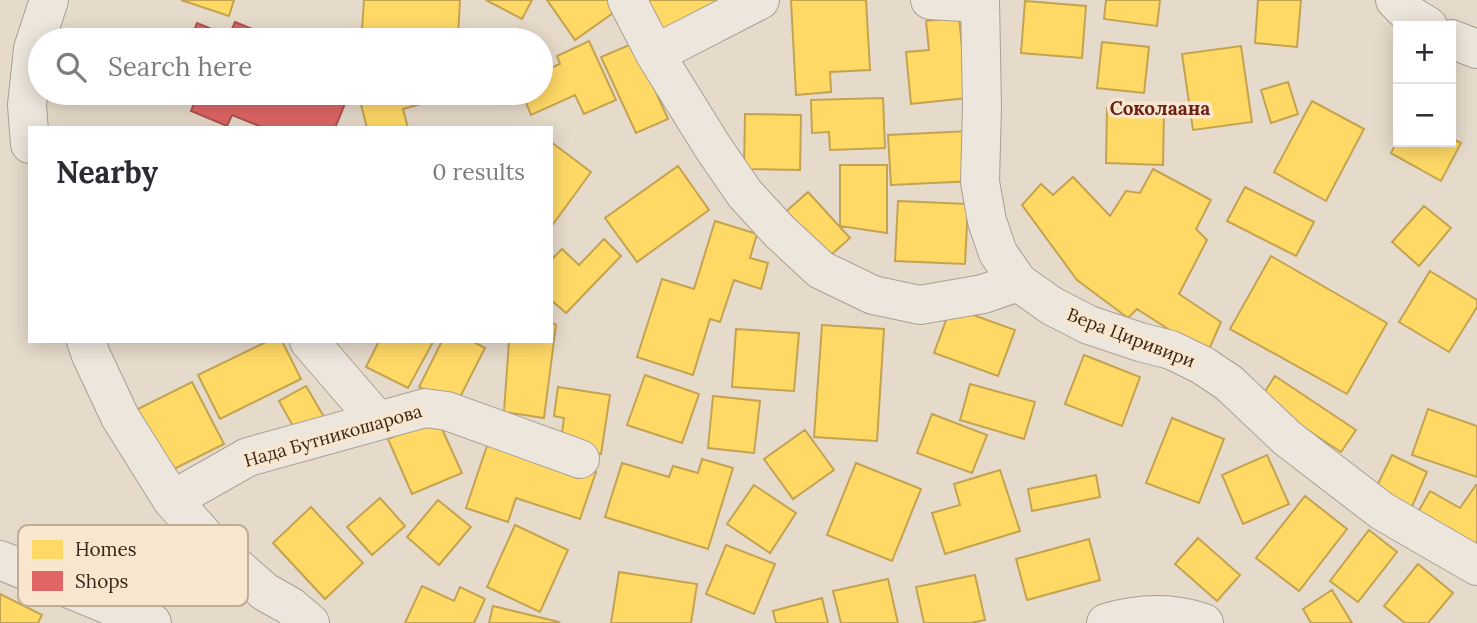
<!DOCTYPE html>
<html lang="en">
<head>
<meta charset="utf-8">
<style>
  :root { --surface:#fff; --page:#f7f7f7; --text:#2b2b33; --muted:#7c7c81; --line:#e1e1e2 }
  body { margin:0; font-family:Lora,serif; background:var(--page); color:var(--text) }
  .controls { position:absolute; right:21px; top:21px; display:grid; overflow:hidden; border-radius:0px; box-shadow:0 4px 18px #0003 }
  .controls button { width:63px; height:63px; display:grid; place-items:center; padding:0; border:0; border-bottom:2px solid var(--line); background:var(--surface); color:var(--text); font:35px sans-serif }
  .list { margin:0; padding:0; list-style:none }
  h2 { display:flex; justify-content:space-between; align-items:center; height:91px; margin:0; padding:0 28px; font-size:30px }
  h2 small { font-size:23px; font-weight:400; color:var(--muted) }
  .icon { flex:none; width:38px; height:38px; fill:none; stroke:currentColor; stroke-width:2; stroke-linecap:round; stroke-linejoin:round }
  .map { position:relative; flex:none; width:1477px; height:623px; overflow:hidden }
  .search { position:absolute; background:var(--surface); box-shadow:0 4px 18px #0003; left:28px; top:28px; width:525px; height:77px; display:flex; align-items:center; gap:18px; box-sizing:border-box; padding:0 24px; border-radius:38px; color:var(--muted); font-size:26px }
  .panel { position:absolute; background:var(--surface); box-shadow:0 4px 18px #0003; left:28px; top:126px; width:525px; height:217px; border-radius:0px }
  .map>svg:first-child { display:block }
  .homes { fill:#ffd966; stroke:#c4a350; stroke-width:2 }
  .shops { fill:#e06666; stroke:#ae5350; stroke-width:2 }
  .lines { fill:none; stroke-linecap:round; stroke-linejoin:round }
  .minor-casing { stroke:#aa9f94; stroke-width:40 }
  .minor { stroke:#ede6dc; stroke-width:38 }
  .labels { text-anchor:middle; stroke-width:7; stroke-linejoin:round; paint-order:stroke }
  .street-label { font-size:18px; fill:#39261b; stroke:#f8e7ce }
  .neighbourhood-label { font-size:19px; font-weight:bold; fill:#6a1f17; stroke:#f8e7ce }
  .key { fill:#f8e7ce; stroke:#bfad98; stroke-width:2 }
  .key-label { font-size:19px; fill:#39261b }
</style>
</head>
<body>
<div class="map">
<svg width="1477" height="623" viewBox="0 0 1477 623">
  <rect width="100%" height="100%" fill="#e6daca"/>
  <path class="homes" d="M 181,0 L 234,0 L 229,16 Z
    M 364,0 L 460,0 L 458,37 L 362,30 Z
    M 486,0 L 532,0 L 522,19 Z
    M 547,0 L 614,0 L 620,8 L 575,40 Z
    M 637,0 L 723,0 L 656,45 Z
    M 791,0 L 866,0 L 870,70 L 830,72 L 831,92 L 796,95 Z
    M 1106,0 L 1160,0 L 1157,26 L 1104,19 Z
    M 1258,0 L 1301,0 L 1297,47 L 1255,43 Z
    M 1025,1 L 1086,6 L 1082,58 L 1021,53 Z
    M 959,17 L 967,98 L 911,104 L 906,52 L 929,50 L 926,21 Z
    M 589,41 L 616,100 L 584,114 L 575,95 L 531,115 L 522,93 L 541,93 L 541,72 L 560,64 L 557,56 Z
    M 1102,42 L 1149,47 L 1144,93 L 1097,88 Z
    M 634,43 L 668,119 L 636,133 L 601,57 Z
    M 1241,46 L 1252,122 L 1193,130 L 1182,54 Z
    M 1288,82 L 1298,114 L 1271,123 L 1261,90 Z
    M 358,93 L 436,93 L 438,99 L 403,109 L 408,128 L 367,128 Z
    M 883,98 L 885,148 L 830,150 L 829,132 L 812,133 L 811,100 Z
    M 1312,101 L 1364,129 L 1326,201 L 1274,172 Z
    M 1107,108 L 1164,110 L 1163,165 L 1106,163 Z
    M 745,114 L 801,115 L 800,170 L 744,169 Z
    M 971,131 L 974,181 L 891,185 L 888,135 Z
    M 1451,138 L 1461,143 L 1441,181 L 1391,153 L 1398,139 L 1398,142 L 1451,142 Z
    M 551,142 L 591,172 L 551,227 Z
    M 840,165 L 887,165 L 887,233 L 840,226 Z
    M 678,166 L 709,210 L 637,262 L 605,218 Z
    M 1153,169 L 1211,200 L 1196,229 L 1207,240 L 1179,294 L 1221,322 L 1207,354 L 1137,309 L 1128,318 L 1077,280 L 1022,205 L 1041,184 L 1053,195 L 1073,177 L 1110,216 L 1126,191 L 1140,193 Z
    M 1245,187 L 1314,222 L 1296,256 L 1227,221 Z
    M 808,192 L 850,238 L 823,262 L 781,216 Z
    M 898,201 L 968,204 L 965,264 L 895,261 Z
    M 1424,206 L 1451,228 L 1419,266 L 1392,242 Z
    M 715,221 L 757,234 L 750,258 L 768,263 L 761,289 L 734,280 L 720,322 L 710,319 L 693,375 L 637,357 L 662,279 L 694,289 Z
    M 604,239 L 621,256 L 566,313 L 551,300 L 551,260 L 562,249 L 579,265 Z
    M 1271,256 L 1387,323 L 1347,394 L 1230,329 Z
    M 1430,271 L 1477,300 L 1477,307 L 1449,352 L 1399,322 Z
    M 951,307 L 1015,330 L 998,376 L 934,353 Z
    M 551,322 L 556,325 L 544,418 L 504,412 L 509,341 L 551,341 Z
    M 822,325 L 884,329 L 877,441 L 814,437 Z
    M 736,329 L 799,333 L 794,391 L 732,387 Z
    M 268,341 L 282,341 L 301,379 L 220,419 L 198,375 Z
    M 379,341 L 433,342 L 408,388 L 366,367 Z
    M 442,341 L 472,341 L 485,348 L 456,405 L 419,387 Z
    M 1084,355 L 1140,377 L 1122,426 L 1065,404 Z
    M 645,375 L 699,394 L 682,443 L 627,425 Z
    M 1275,376 L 1356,430 L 1341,452 L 1260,399 Z
    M 192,382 L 224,444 L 168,472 L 136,410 Z
    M 970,384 L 1035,402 L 1024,439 L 960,420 Z
    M 306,386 L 327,422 L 299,437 L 279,401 Z
    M 558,387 L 610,395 L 601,454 L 560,447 L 564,418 L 554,416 Z
    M 713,396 L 760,401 L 754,453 L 708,448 Z
    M 1428,409 L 1477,426 L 1477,477 L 1412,455 Z
    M 932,414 L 987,435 L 972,473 L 917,453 Z
    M 437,418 L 462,473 L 412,494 L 388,439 Z
    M 1172,418 L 1224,439 L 1199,503 L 1146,483 Z
    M 805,430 L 834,470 L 793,499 L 764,459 Z
    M 490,437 L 596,472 L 580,519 L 516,498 L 508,522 L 466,508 Z
    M 1267,455 L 1289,504 L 1243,524 L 1222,475 Z
    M 1392,455 L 1427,472 L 1411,509 L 1374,492 Z
    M 702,459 L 733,468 L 708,549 L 605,517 L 622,463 L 669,477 L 673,466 L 698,473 Z
    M 856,463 L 921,489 L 892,561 L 827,535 Z
    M 1000,470 L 1020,531 L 945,554 L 932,513 L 960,505 L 954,484 Z
    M 1096,475 L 1100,497 L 1032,511 L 1028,489 Z
    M 754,485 L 796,513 L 770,553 L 727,524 Z
    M 1476,485 L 1477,485 L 1477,558 L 1414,519 L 1430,491 L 1460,508 Z
    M 1305,496 L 1347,529 L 1299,591 L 1256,558 Z
    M 380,498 L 405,526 L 372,555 L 347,527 Z
    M 438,500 L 471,527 L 439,565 L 407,537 Z
    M 311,507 L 363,563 L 325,599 L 273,543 Z
    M 515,525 L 568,550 L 540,612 L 487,587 Z
    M 1369,530 L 1397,552 L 1358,602 L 1330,581 Z
    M 1198,538 L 1240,575 L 1217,601 L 1175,564 Z
    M 1089,539 L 1100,580 L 1027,600 L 1016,559 Z
    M 726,545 L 775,564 L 754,614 L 706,594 Z
    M 1418,564 L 1453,593 L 1428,623 L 1405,623 L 1384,606 Z
    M 619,572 L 697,584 L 691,623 L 611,623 Z
    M 975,575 L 985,620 L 971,623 L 924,623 L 916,587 Z
    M 888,579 L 898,623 L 841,623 L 833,591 Z
    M 422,586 L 454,601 L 460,587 L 485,599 L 474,623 L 405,623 Z
    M 1332,590 L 1352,623 L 1311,623 L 1303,609 Z
    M 0,594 L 42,615 L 38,623 L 0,623 Z
    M 822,598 L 828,623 L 776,623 L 773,611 Z
    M 493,606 L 559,622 L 558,623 L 489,623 Z"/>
  <path class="shops" d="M 235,22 L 264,34 L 261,40 L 190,40 L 197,23 L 229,36 Z
    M 176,93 L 345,93 L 349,94 L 335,128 L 264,128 L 232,115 L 227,126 L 191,111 L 195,101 Z"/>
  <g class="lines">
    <defs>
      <path id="minor" d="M 627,0 L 655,54 L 681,96 L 714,149 L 745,194 L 780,232 L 821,270 L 873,295 L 920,305 L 983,294 L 1018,282
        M 930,0 L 980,3
        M 980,0 L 982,107 L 980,182 L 987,221 L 998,253 L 1018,282 L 1052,306 L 1089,325 L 1140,342 L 1171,350 L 1202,365 L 1229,383 L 1287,438 L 1382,511 L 1477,566
        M 1395,0 L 1410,15 L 1428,26
        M 1451,39 L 1477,49
        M 655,54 L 760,0
        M 30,144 L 27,105 L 33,49 L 49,0
        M 86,341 L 91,355 L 120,417 L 172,500 L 215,548 L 265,592 L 290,606 L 310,623
        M 309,341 L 377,420
        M 172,500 L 248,457 L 425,408 L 447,411 L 580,459
        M 0,560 L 152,623
        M 1106,623 C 1139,613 1172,612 1204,623"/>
    </defs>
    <use href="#minor" class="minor-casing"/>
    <use href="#minor" class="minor"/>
  </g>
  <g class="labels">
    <g class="street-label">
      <text transform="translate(1131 338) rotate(21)" y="6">Вера Циривири</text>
      <text transform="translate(333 436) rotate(-16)" y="6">Нада Бутникошарова</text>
    </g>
    <g class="neighbourhood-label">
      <text x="1160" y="115">Соколаана</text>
    </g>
  </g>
  <rect x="18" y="525" width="230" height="81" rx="10" class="key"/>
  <rect x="32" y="540" width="31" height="19" fill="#ffd966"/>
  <rect x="32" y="571" width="31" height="20" fill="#e06666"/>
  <g class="key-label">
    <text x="75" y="556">Homes</text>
    <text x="75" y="588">Shops</text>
  </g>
</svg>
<div class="controls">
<button>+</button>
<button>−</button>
</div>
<div class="search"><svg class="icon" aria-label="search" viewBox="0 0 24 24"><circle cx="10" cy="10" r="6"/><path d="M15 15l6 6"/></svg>Search here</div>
<section class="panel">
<h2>Nearby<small>0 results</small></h2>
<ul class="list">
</ul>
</section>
</div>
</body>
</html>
